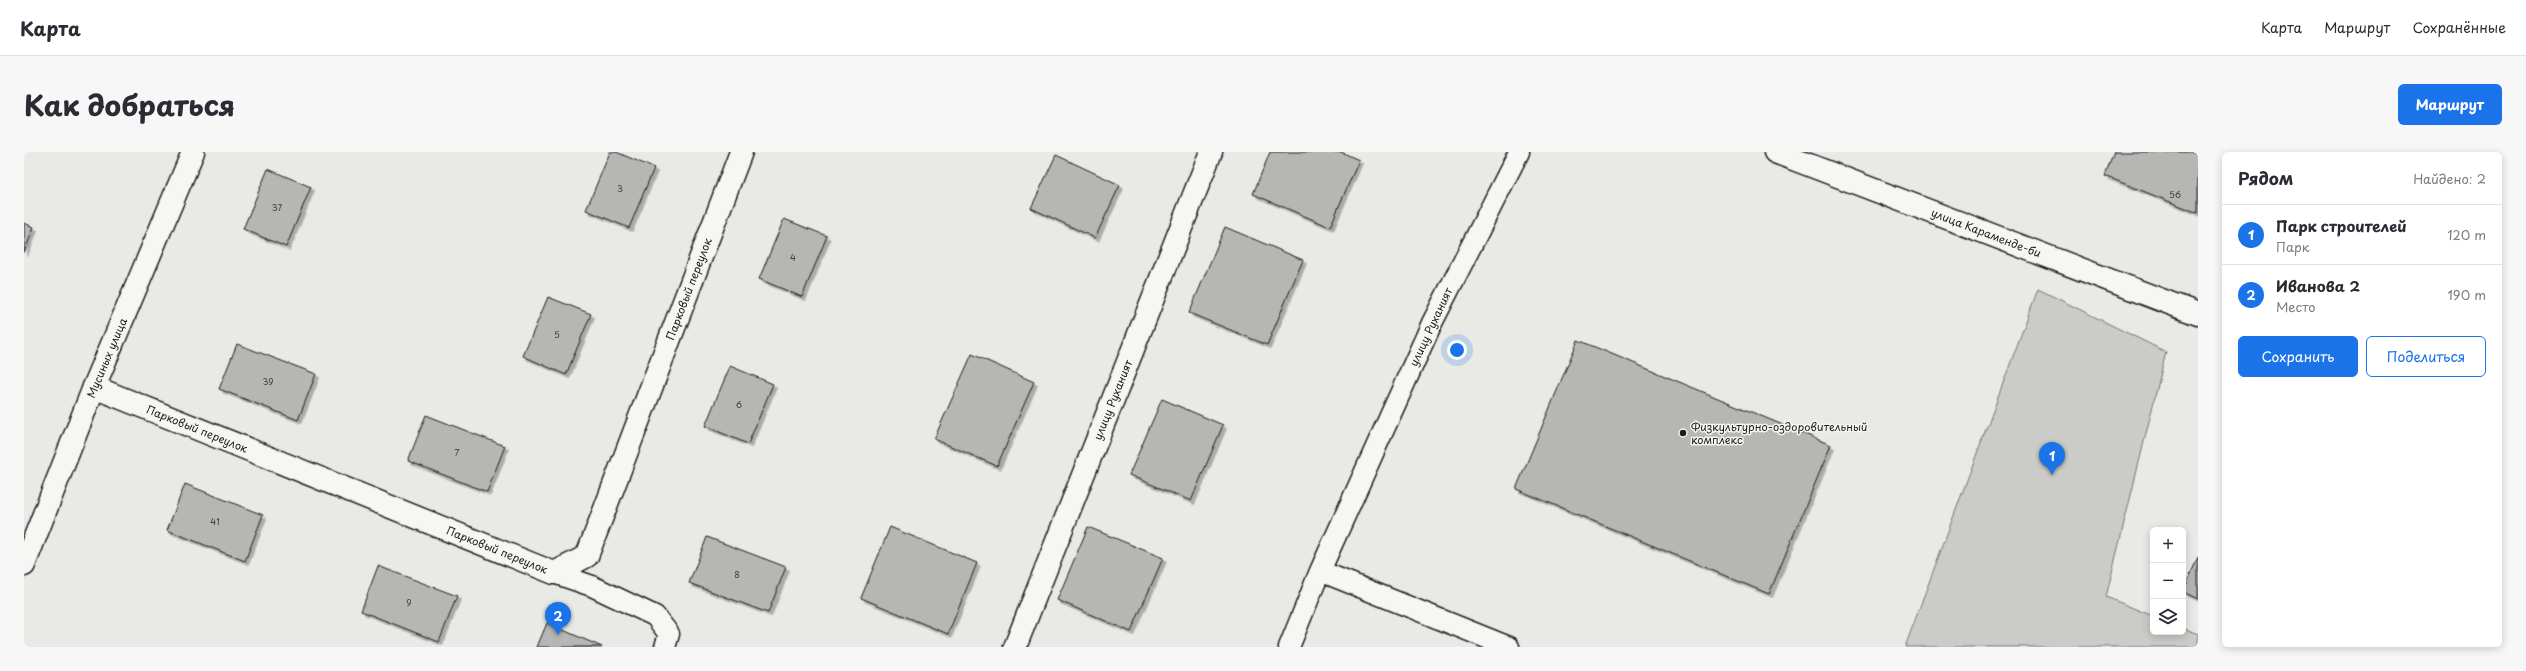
<!DOCTYPE html>
<html lang="ru">
<head>
<meta charset="utf-8">
<style>
  :root { --surface:#fff; --page:#f7f7f7; --text:#2b2b33; --muted:#7c7c81; --line:#e1e1e2; --accent:#1a73e8 }
  body { margin:0; font-family:"Playpen Sans",sans-serif; background:var(--page); color:var(--text) }
  .controls { position:absolute; right:12px; bottom:12px; display:grid; overflow:hidden; border-radius:6px; box-shadow:0 2px 10px #0003 }
  .controls button { width:36px; height:36px; display:grid; place-items:center; padding:0; border:0; border-bottom:1px solid var(--line); background:var(--surface); color:var(--text); font:20px sans-serif }
  .you { position:absolute; left:1433px; top:198px; width:14px; height:14px; margin:-10px; border:3px solid #fff; border-radius:50%; background:#1a73e8; box-shadow:0 0 0 6px #1a73e833 }
  .badge { display:grid; place-items:center; width:26px; height:26px; border-radius:50%; background:var(--accent); color:#fff; font-size:13px; font-weight:700 }
  .pin { position:absolute; translate:-50% -33px; filter:drop-shadow(0 1px 2px #0008) }
  .pin::after { content:''; position:absolute; top:21px; width:14px; height:12px; background:inherit; clip-path:polygon(0 0,100% 0,50% 100%) }
  .list { margin:0; padding:0; list-style:none }
  h2 { display:flex; justify-content:space-between; align-items:center; height:52px; margin:0; padding:0 16px; font-size:17px }
  h2 small { font-size:13px; font-weight:400; color:var(--muted) }
  .list li { display:grid; grid-template-columns:26px 1fr auto; gap:12px; align-items:center; box-sizing:border-box; height:60px; padding:0 16px; border-top:1px solid var(--line) }
  .list b { display:block; font-size:15px; white-space:nowrap }
  .list p { margin:0; font-size:13px; white-space:nowrap; color:var(--muted) }
  .list em { font-size:13px; font-style:normal; color:var(--muted) }
  .actions { display:flex; gap:8px; padding:12px 16px }
  .actions a { flex:1; padding:9px 0; border:1px solid var(--accent); border-radius:6px; text-align:center; font-size:14px; color:var(--accent) }
  .actions .main { background:var(--accent); color:#fff }
  .icon { flex:none; width:22px; height:22px; fill:none; stroke:currentColor; stroke-width:2; stroke-linecap:round; stroke-linejoin:round }
  .map { position:relative; flex:none; width:2174px; height:495px; overflow:hidden; border-radius:6px }
  header { display:flex; align-items:center; gap:24px; box-sizing:border-box; height:56px; padding:0 20px; background:var(--surface); border-bottom:1px solid var(--line) }
  header strong { font-size:19px }
  nav { display:flex; gap:22px; margin-inline-start:auto; font-size:14px }
  .intro { display:flex; align-items:center; justify-content:space-between; box-sizing:border-box; height:96px; padding:0 24px }
  h1 { margin:0; font-size:28px }
  .button { padding:10px 18px; border-radius:6px; background:var(--accent); color:#fff; font-size:14px; font-weight:700 }
  main { display:flex; gap:24px; padding:0 24px }
  aside { flex:1; background:var(--surface); border-radius:6px; box-shadow:0 2px 10px #0003 }
  .map>svg:first-child { display:block }
  .green { fill:#cbcbc7; stroke:#747472 }
  .building { fill:#b6b6b3; stroke:#1c1c1c; filter:url(#shadow) }
  .lines { fill:none; stroke-linecap:round; stroke-linejoin:round }
  .service-casing { stroke:#1c1c1c; stroke-width:23 }
  .minor-casing { stroke:#1c1c1c; stroke-width:25 }
  .tertiary-casing { stroke:#1c1c1c; stroke-width:25 }
  .service { stroke:#f6f6f2; stroke-width:20 }
  .minor { stroke:#f6f6f2; stroke-width:22 }
  .tertiary { stroke:#f6f6f2; stroke-width:22 }
  .poi-dot { fill:#1c1c1c; stroke:#f6f6f2; stroke-width:1.5 }
  .labels { text-anchor:middle; stroke-width:3; stroke-linejoin:round; paint-order:stroke }
  .number-label { font-size:9px; fill:#424242 }
  .street-label { font-size:11px; fill:#1c1c1c; stroke:#f6f6f2 }
  .poi-label { font-size:11px; fill:#1c1c1c; stroke:#f6f6f2; text-anchor:start }
</style>
</head>
<body>
<header>
<strong>Карта</strong>
<nav><a>Карта</a><a>Маршрут</a><a>Сохранённые</a></nav>
</header>
<div class="intro"><h1>Как добраться</h1><a class="button">Маршрут</a></div>
<main>
<div class="map">
<svg width="2174" height="495" viewBox="0 0 2174 495">
  <defs>
    <filter id="shadow"><feDropShadow dx="3.5" dy="3.5" stdDeviation="0" flood-color="#0004"/></filter>
  </defs>
  <rect width="100%" height="100%" fill="#e9e9e5"/>
  <filter id="ink" filterUnits="userSpaceOnUse"><feTurbulence type="fractalNoise" baseFrequency=".025" numOctaves="2"/><feDisplacementMap in="SourceGraphic" scale="8" xChannelSelector="R" yChannelSelector="G"/><feConvolveMatrix kernelMatrix="1 2 1 2 8 2 1 2 1" color-interpolation-filters="sRGB"/></filter>
  <g filter="url(#ink)">
    <path class="green" d="M 2014,137 L 2142,200 L 2082,445 L 2129,464 L 2129,480 L 2159,480 L 2159,476 L 2174,482 L 2174,495 L 1881,495 Z"/>
    <path class="building" d="M 586,0 L 592,0 L 630,16 L 605,76 L 562,58 Z
      M 1246,0 L 1317,0 L 1335,8 L 1306,75 L 1229,42 Z
      M 2090,0 L 2167,0 L 2174,3 L 2174,61 L 2081,24 Z
      M 1032,3 L 1096,33 L 1071,86 L 1007,56 Z
      M 244,17 L 287,35 L 262,95 L 219,77 Z
      M 760,67 L 803,84 L 778,145 L 735,127 Z
      M 0,71 L 10,75 L 0,101 Z
      M 1201,75 L 1279,108 L 1243,193 L 1165,161 Z
      M 524,145 L 567,162 L 542,223 L 499,204 Z
      M 1554,188 L 1807,293 L 1745,442 L 1492,337 Z
      M 213,192 L 292,222 L 274,268 L 195,237 Z
      M 948,202 L 1010,230 L 973,314 L 910,287 Z
      M 706,214 L 749,232 L 724,292 L 681,274 Z
      M 1138,247 L 1199,273 L 1167,349 L 1105,323 Z
      M 402,263 L 481,294 L 463,340 L 384,309 Z
      M 161,332 L 239,363 L 221,409 L 143,378 Z
      M 866,375 L 953,411 L 924,482 L 837,446 Z
      M 1064,375 L 1139,406 L 1107,480 L 1033,448 Z
      M 683,385 L 762,415 L 744,461 L 665,431 Z
      M 2174,405 L 2174,447 L 2159,440 Z
      M 354,414 L 433,444 L 415,490 L 337,459 Z
      M 523,471 L 578,495 L 513,495 Z"/>
    <g class="lines">
      <defs>
        <path id="service" d="M 530,421 L 568,434 L 631,464 L 645,482 L 641,495
          M 1265,495 L 1296,419
          M 1485,495 L 1296,419 L 1408,171 L 1495,0"/>
        <path id="minor" d="M 70,235 L 530,421 L 563,404 L 717,0
          M 991,495 L 1187,0"/>
        <path id="tertiary" d="M 1751,0 L 2174,162
          M 0,413 L 70,235 L 169,0"/>
      </defs>
      <use href="#service" class="service-casing"/>
      <use href="#minor" class="minor-casing"/>
      <use href="#tertiary" class="tertiary-casing"/>
      <use href="#service" class="service"/>
      <use href="#minor" class="minor"/>
      <use href="#tertiary" class="tertiary"/>
    </g>
  </g>
  <circle class="poi-dot" cx="1659" cy="281" r="4"/>
  <g class="labels">
    <g class="number-label">
      <text x="596" y="40">3</text>
      <text x="2151" y="46">56</text>
      <text x="253" y="59">37</text>
      <text x="769" y="109">4</text>
      <text x="533" y="186">5</text>
      <text x="244" y="233">39</text>
      <text x="715" y="256">6</text>
      <text x="433" y="304">7</text>
      <text x="191" y="373">41</text>
      <text x="713" y="426">8</text>
      <text x="385" y="454">9</text>
    </g>
    <g class="street-label">
      <text transform="translate(1962 81) rotate(21)" y="4">улица Караменде-би</text>
      <text transform="translate(665 137) rotate(-69)" y="4">Парковый переулок</text>
      <text transform="translate(1407 175) rotate(-65)" y="4">улицу Руханият</text>
      <text transform="translate(83 206) rotate(-67)" y="4">Мусиных улица</text>
      <text transform="translate(1089 248) rotate(-68)" y="4">улицу Руханият</text>
      <text transform="translate(173 277) rotate(22)" y="4">Парковый переулок</text>
      <text transform="translate(473 398) rotate(22)" y="4">Парковый переулок</text>
    </g>
    <g class="poi-label">
      <text x="1667" y="279">Физкультурно-оздоровительный<tspan x="1667" dy="13">комплекс</tspan></text>
    </g>
  </g>
</svg>
<div class="controls">
<button>+</button>
<button>−</button>
<button><svg class="icon" aria-label="layers" viewBox="0 0 24 24"><path d="M12 4l9 5-9 5-9-5zM3 14l9 5 9-5"/></svg></button>
</div>
<div class="you"></div>
<div class="pin badge" style="left:2028px;top:323px">1</div>
<div class="pin badge" style="left:534px;top:483px">2</div>
</div>
<aside>
<h2>Рядом<small>Найдено: 2</small></h2>
<ul class="list">
<li><span class="badge">1</span><div><b>Парк строителей</b><p>Парк</p></div><em>120 m</em></li>
<li><span class="badge">2</span><div><b>Иванова 2</b><p>Место</p></div><em>190 m</em></li>
</ul>
<div class="actions"><a class="main">Сохранить</a><a>Поделиться</a></div>
</aside>
</main>
</body>
</html>
